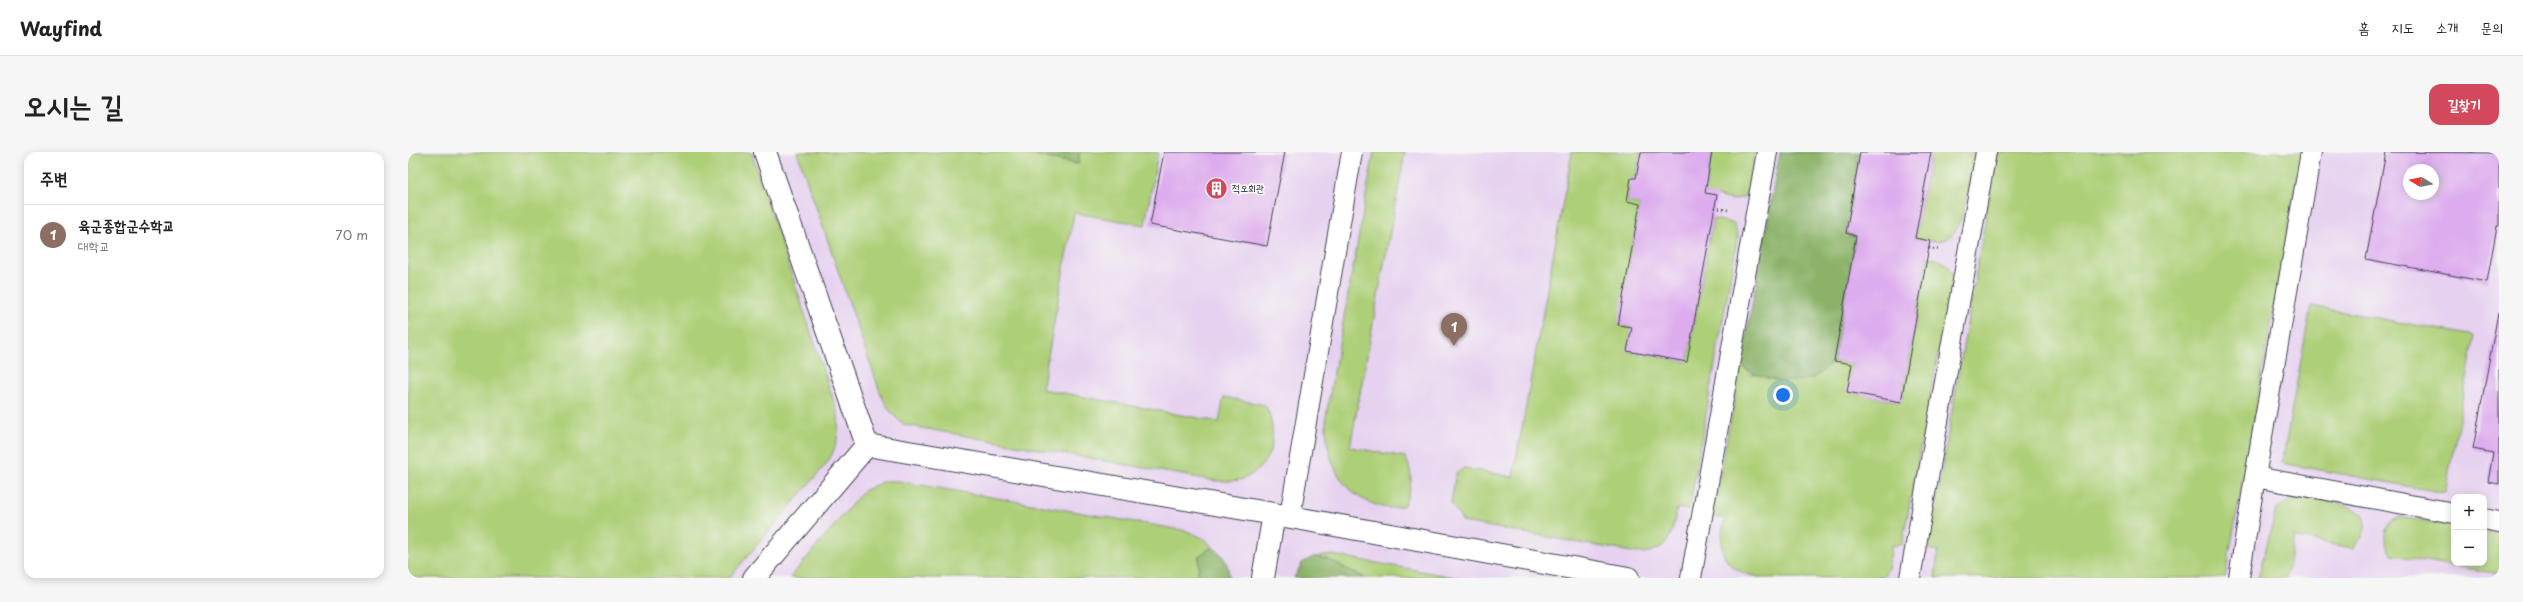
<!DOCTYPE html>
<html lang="ko">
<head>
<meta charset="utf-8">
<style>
  :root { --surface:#fff; --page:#f6f6f6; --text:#222; --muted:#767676; --line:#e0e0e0; --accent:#d1495b }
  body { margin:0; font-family:"Playpen Sans","Poor Story",sans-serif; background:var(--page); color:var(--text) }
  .controls { position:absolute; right:12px; bottom:12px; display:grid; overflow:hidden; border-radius:8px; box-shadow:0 2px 10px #0003 }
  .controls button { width:36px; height:36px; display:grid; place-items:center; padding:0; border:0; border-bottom:1px solid var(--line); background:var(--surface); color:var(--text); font:20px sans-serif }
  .compass { position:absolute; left:1995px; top:12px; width:36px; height:36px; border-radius:50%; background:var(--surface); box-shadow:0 2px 10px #0003; rotate:280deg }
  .you { position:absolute; left:1375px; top:243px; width:14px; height:14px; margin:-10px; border:3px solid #fff; border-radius:50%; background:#1a73e8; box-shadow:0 0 0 6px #1a73e833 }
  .badge { display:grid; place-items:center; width:26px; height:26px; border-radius:50%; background:var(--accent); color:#fff; font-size:13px; font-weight:700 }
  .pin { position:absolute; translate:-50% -33px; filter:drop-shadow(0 1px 2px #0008) }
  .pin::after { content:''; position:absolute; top:21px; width:14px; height:12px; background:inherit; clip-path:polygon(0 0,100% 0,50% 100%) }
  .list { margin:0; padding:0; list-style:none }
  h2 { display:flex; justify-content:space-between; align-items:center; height:52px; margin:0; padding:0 16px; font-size:17px }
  h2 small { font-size:13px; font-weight:400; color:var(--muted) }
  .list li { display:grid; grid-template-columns:26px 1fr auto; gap:12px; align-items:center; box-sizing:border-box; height:60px; padding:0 16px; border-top:1px solid var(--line) }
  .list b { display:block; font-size:15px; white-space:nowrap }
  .list p { margin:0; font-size:13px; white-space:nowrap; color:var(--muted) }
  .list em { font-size:13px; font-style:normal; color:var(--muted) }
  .map { position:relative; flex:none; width:2091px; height:426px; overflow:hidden; border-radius:12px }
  header { display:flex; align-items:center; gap:24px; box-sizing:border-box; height:56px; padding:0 20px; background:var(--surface); border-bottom:1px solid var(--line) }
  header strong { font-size:19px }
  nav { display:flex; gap:22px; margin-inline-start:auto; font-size:14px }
  .intro { display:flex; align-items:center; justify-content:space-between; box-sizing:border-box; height:96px; padding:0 24px }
  h1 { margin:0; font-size:28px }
  .button { padding:10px 18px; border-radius:12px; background:var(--accent); color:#fff; font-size:14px; font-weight:700 }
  main { display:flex; gap:24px; padding:0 24px }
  aside { flex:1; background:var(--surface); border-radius:12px; box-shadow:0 2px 10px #0003 }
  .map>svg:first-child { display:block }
  .built { fill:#e6d2f0; fill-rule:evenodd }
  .green { fill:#adcf77; stroke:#687859 }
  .forest { fill:#8ab268; stroke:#566a52 }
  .building { fill:#ddacee; fill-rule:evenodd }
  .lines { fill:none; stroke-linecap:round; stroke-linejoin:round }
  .lane-casing { stroke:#414053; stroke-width:22 }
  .street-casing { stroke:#414053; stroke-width:24 }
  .path { stroke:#414053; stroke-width:2.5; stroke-dasharray:1 3; stroke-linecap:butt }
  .lane { stroke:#fff; stroke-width:20 }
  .street { stroke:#fff; stroke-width:22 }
  .labels { text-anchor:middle; stroke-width:3.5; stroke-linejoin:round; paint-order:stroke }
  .poi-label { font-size:10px; fill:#22223b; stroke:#f6f6f2; text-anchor:start }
</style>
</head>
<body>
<header>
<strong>Wayfind</strong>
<nav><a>홈</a><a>지도</a><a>소개</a><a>문의</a></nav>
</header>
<div class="intro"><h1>오시는 길</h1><a class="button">길찾기</a></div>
<main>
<aside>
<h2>주변<small></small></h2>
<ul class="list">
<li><span class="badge" style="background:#8d6e63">1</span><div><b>육군종합군수학교</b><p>대학교</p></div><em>70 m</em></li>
</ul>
</aside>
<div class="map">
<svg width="2091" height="426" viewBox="0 0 2091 426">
  <rect width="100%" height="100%" fill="#f6f6f2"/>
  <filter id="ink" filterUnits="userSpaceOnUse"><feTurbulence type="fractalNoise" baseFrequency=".025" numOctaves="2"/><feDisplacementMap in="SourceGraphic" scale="8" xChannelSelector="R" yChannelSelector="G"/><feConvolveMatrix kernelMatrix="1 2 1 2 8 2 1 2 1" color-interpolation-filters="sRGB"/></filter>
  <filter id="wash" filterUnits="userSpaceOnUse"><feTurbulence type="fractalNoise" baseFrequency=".012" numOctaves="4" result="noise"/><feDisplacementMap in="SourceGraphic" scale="16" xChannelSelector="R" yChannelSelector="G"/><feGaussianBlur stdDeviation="0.9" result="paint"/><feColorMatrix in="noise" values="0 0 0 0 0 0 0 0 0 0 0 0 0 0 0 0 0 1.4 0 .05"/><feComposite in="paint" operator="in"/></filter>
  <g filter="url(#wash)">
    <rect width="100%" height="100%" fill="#f3ead8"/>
    <path class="built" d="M 0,0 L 608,0 L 670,12 L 672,0 L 2091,0 L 2091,426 L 0,426 ZM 2001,18 L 2025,18 L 2025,42 L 2001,42 ZM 2046,345 L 2076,345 L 2076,411 L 2046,411 Z"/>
    <path class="green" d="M 0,0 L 343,0 L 430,262 C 431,282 430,294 419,311 L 321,426 L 0,426 Z
      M 389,0 L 608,0 L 670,12 L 672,0 L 750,0 L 737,73 L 666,61 L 634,237 L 811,270 L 816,245 L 857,253 C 871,279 866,311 839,325 C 830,330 818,329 808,329 L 497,273 C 483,263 477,253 471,237 Z
      M 966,0 L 997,0 L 942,295 L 997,305 C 1006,322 1004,336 996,353 C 985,358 975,356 963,351 C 927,337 917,299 918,264 Z
      M 1164,0 L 1233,0 L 1228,26 L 1223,26 L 1219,49 L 1232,52 L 1211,173 L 1224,175 L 1220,199 L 1279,210 L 1305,67 L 1325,71 L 1330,83 L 1281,358 L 1269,356 C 1264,383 1261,401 1229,401 L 1055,370 L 1043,351 L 1048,321 L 1056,316 L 1105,325 Z
      M 1304,0 L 1347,0 L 1341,35 L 1336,45 L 1324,48 L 1297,41 Z
      M 1523,0 L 1566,0 C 1562,22 1559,77 1538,87 C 1529,91 1517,88 1507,86 Z
      M 1589,0 L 1894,0 L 1817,426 L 1527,426 L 1530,399 L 1520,397 Z
      M 1519,105 C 1534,108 1541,110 1545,125 L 1494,393 L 1484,393 L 1480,417 L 1474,426 L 1355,426 C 1317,419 1308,404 1317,367 L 1304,364 L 1333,213 L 1343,222 L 1405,226 L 1426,209 L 1444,212 L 1440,240 L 1493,250 Z
      M 1903,154 L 2067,184 L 2037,341 L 1874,311 Z
      M 476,329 L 490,329 L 779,379 L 797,387 L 804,395 L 791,404 L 790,426 L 382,426 L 455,339 Z
      M 1886,345 C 1902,346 1931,349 1945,356 C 1964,365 1958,385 1944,396 L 1886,385 L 1878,426 L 1850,426 L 1868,358 Z
      M 1992,365 L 2046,374 L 2046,411 L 2076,411 L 2076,379 L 2091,382 L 2091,422 L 1984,403 C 1973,388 1974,373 1992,365 Z
      M 925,403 L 1051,426 L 957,426 L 949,421 L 905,405 Z"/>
    <path class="forest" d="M 608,0 L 672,0 L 670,12 Z
      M 1372,0 L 1452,0 L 1438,81 L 1448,84 L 1426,209 C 1420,214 1411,223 1404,226 C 1381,233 1351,228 1333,213 Z
      M 804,395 C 816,402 821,412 821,426 L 790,426 L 791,404 Z
      M 905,405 L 920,407 L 957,426 L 886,426 L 894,411 Z"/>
    <g id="blocks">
      <path class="building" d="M 756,0 L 877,0 L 859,94 L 742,73 Z
        M 1233,0 L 1304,0 L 1297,41 L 1309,43 L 1279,210 L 1219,199 L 1224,175 L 1210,173 L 1232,52 L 1219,49 L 1223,26 L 1228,26 Z
        M 1452,0 L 1523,0 L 1507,86 L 1522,89 L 1493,250 L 1439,240 L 1444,212 L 1426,209 L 1448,84 L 1438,81 Z
        M 1978,0 L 2091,1 L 2091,74 L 2089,74 L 2079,130 L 1958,107 ZM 2001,18 L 2025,18 L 2025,42 L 2001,42 Z
        M 2090,161 L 2091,161 L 2091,332 L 2080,330 L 2085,301 L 2065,297 Z"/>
    </g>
  </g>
  <g filter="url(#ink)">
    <use href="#blocks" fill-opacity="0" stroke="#414053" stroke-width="1"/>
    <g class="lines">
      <defs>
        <path id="lane" d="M 1847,325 L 2046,361
          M 882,364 L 944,0
          M 2076,367 L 2091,370
          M 1283,426 L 1359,0
          M 1502,426 L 1578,0
          M 1831,426 L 1847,325 L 1903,0"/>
        <path id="street" d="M 357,0 L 459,293
          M 459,293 L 866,362 L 1220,426
          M 346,426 L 459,293
          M 855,426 L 866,362"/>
      </defs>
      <use href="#lane" class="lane-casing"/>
      <use href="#street" class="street-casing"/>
      <path class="path" d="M 1307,56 L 1320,58
        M 1521,96 L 1532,98"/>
      <use href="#lane" class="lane"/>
      <use href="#street" class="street"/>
    </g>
  </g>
  <defs>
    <symbol id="building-disc" viewBox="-11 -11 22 22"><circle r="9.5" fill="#d1495b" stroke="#f6f6f2"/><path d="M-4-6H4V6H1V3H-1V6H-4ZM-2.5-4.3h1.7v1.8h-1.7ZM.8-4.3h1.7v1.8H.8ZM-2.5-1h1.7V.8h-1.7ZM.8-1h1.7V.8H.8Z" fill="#fff"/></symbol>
  </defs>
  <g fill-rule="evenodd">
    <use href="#building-disc" x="796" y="24" width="25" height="25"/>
  </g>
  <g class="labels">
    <g class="poi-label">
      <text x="824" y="40">적오회관</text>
    </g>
  </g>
</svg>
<div class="controls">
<button>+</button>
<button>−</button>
</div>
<svg class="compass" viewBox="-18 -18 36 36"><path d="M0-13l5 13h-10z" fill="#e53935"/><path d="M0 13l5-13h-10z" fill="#767676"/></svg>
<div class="you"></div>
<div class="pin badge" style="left:1046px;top:194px;background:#8d6e63">1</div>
</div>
</main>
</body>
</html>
